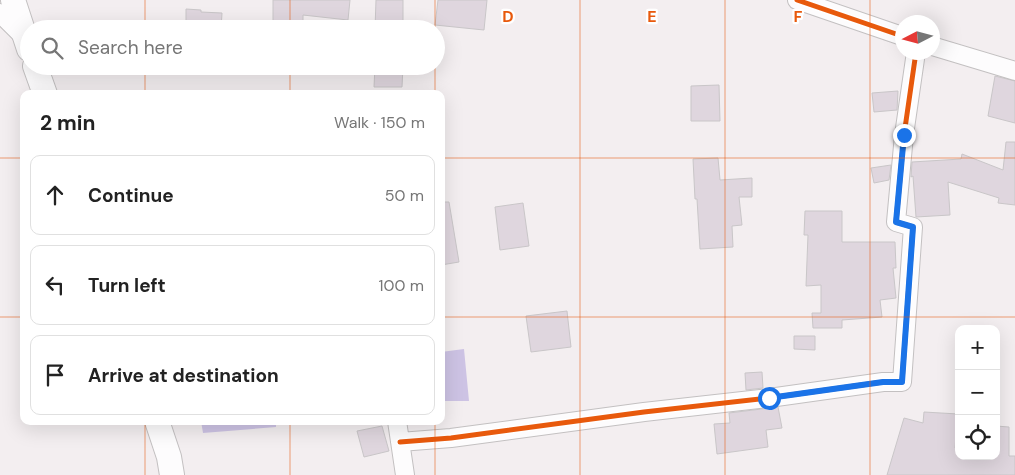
<!DOCTYPE html>
<html lang="en">
<head>
<meta charset="utf-8">
<style>
  :root { --surface:#fff; --page:#f6f6f6; --text:#222; --muted:#767676; --line:#e0e0e0 }
  body { margin:0; font-family:"DM Sans",sans-serif; background:var(--page); color:var(--text) }
  .controls { position:absolute; right:15px; bottom:15px; display:grid; overflow:hidden; border-radius:10px; box-shadow:0 5px 20px #0002 }
  .controls button { width:45px; height:45px; display:grid; place-items:center; padding:0; border:0; border-bottom:1px solid var(--line); background:var(--surface); color:var(--text); font:25px sans-serif }
  .compass { position:absolute; left:895px; top:15px; width:45px; height:45px; border-radius:50%; background:var(--surface); box-shadow:0 5px 20px #0002; rotate:264deg }
  .stop { position:absolute; width:15px; height:15px; margin:-11px; border:4px solid #1a73e8; border-radius:50%; background:#fff }
  .stop.end { background:#1a73e8; border-color:#fff; box-shadow:0 1px 5px #0008 }
  .list { margin:0; padding:0; list-style:none }
  h2 { display:flex; justify-content:space-between; align-items:center; height:65px; margin:0; padding:0 20px; font-size:21px }
  h2 small { font-size:16px; font-weight:400; color:var(--muted) }
  .list li { display:grid; grid-template-columns:32px 1fr auto; gap:15px; align-items:center; box-sizing:border-box; height:80px; margin:0 10px 10px; padding:0 10px; border:1px solid var(--line); border-radius:10px }
  .list b { display:block; font-size:19px; white-space:nowrap }
  .list em { font-size:16px; font-style:normal; color:var(--muted) }
  .icon { flex:none; width:28px; height:28px; fill:none; stroke:currentColor; stroke-width:2; stroke-linecap:round; stroke-linejoin:round }
  .map { position:relative; flex:none; width:1015px; height:475px; overflow:hidden }
  .search { position:absolute; background:var(--surface); box-shadow:0 5px 20px #0002; left:20px; top:20px; width:425px; height:55px; display:flex; align-items:center; gap:12px; box-sizing:border-box; padding:0 18px; border-radius:28px; color:var(--muted); font-size:19px }
  .panel { position:absolute; background:var(--surface); box-shadow:0 5px 20px #0002; left:20px; top:90px; width:425px; height:335px; border-radius:10px }
  .map>svg:first-child { display:block }
  .water { fill:#cdc3e4 }
  .building { fill:#dfd6de; stroke:#c9c6c8 }
  .lines { fill:none; stroke-linecap:round; stroke-linejoin:round }
  .street-casing { stroke:#c3c0c1; stroke-width:20 }
  .secondary-casing { stroke:#c3c0c1; stroke-width:26 }
  .street { stroke:#fdfcfd; stroke-width:18 }
  .secondary { stroke:#fdfcfd; stroke-width:24 }
  .cycleway-casing { stroke:#fff; stroke-width:8 }
  .cycleway { stroke:#e8590c; stroke-width:5 }
  .route { stroke:#1a73e8; stroke-width:6 }
  .grid { fill:none; stroke:#e8590c; stroke-width:1; stroke-opacity:0.55 }
  .grid-label { font-size:16px; text-anchor:middle; font-weight:bold; fill:#e8590c; stroke:#fff; stroke-width:4.5; stroke-linejoin:round; paint-order:stroke }
</style>
</head>
<body>
<div class="map">
<svg width="1015" height="475" viewBox="0 0 1015 475">
  <rect width="100%" height="100%" fill="#f3eef0"/>
  <path class="water" d="M 464,349 L 469,401 L 441,401 L 441,352 Z
    M 201,421 L 276,421 L 276,427 L 203,433 Z"/>
  <path class="building" d="M 273,0 L 350,0 L 348,20 L 303,15 L 303,29 L 273,29 Z
    M 376,0 L 403,0 L 403,29 L 375,29 Z
    M 438,0 L 487,0 L 484,30 L 435,25 Z
    M 186,9 L 201,10 L 201,12 L 222,13 L 221,29 L 186,29 Z
    M 375,66 L 403,66 L 402,87 L 374,87 Z
    M 995,76 L 1015,81 L 1015,123 L 988,116 Z
    M 719,85 L 720,121 L 691,121 L 691,86 Z
    M 898,91 L 897,110 L 874,112 L 872,93 Z
    M 1006,142 L 1015,142 L 1015,205 L 998,203 L 999,198 L 948,182 L 950,215 L 916,217 L 913,176 L 911,177 L 912,162 L 961,159 L 962,154 L 1003,170 Z
    M 718,158 L 720,180 L 752,178 L 752,197 L 739,197 L 742,225 L 732,226 L 733,247 L 700,249 L 697,199 L 695,199 L 693,159 Z
    M 891,165 L 889,180 L 874,183 L 871,168 Z
    M 441,202 L 449,202 L 459,262 L 441,265 Z
    M 523,203 L 529,246 L 500,250 L 495,207 Z
    M 805,211 L 842,211 L 842,242 L 895,242 L 896,268 L 893,268 L 896,298 L 880,300 L 882,317 L 842,320 L 842,328 L 813,328 L 812,313 L 821,313 L 821,285 L 806,286 L 808,235 L 804,235 Z
    M 567,311 L 571,347 L 531,352 L 526,316 Z
    M 794,336 L 815,336 L 815,350 L 794,349 Z
    M 762,372 L 763,388 L 746,390 L 745,373 Z
    M 778,407 L 782,428 L 766,430 L 768,447 L 717,454 L 714,424 L 730,423 L 729,413 Z
    M 924,412 L 958,414 L 955,448 L 959,448 L 959,456 L 996,456 L 996,426 L 1009,427 L 1009,456 L 1015,456 L 1015,475 L 887,475 L 904,418 L 923,423 Z
    M 382,426 L 389,451 L 364,457 L 357,431 Z"/>
  <g class="lines">
    <defs>
      <path id="street" d="M 797,0 L 902,36
        M 0,13 L 23,36
        M 932,46 L 1015,71
        M 397,421 L 405,475
        M 400,442 L 451,438 L 644,412 L 769,398 L 883,382 L 902,382 L 913,227 L 896,222 L 904,135 L 916,52"/>
      <path id="secondary" d="M 13,0 L 29,49
        M 35,66 L 45,94
        M 157,421 L 169,457 L 172,475"/>
    </defs>
    <use href="#street" class="street-casing"/>
    <use href="#secondary" class="secondary-casing"/>
    <use href="#street" class="street"/>
    <use href="#secondary" class="secondary"/>
    <defs>
      <path id="cycleway" d="M 797,0 L 902,36
        M 400,442 L 451,438 L 644,412 L 769,398 L 883,382 L 902,382 L 913,227 L 896,222 L 904,135 L 916,52"/>
    </defs>
    <use href="#cycleway" class="cycleway-casing"/>
    <use href="#cycleway" class="cycleway"/>
  </g>
  <g class="lines">
    <path class="route" d="M 769,398 L 883,382 L 902,382 L 913,227 L 896,222 L 904,135"/>
  </g>
  <path class="grid" d="M 145,0 L 145,29M 290,0 L 290,29M 435,0 L 435,29M 580,0 L 580,475M 725,0 L 725,475M 870,0 L 870,475M 145,66 L 145,94M 290,66 L 290,94M 435,66 L 435,94M 0,158 L 24,158M 441,158 L 1015,158M 0,317 L 24,317M 441,317 L 1015,317M 145,421 L 145,475M 290,421 L 290,475M 435,421 L 435,475"/>
  <g class="grid-label">
    <text x="508" y="22">D</text>
    <text x="652" y="22">E</text>
    <text x="798" y="22">F</text>
  </g>
</svg>
<div class="controls">
<button>+</button>
<button>−</button>
<button><svg class="icon" aria-label="locate" viewBox="0 0 24 24"><circle cx="12" cy="12" r="6"/><path d="M12 2v4M12 18v4M2 12h4M18 12h4"/></svg></button>
</div>
<svg class="compass" viewBox="-18 -18 36 36"><path d="M0-13l5 13h-10z" fill="#e53935"/><path d="M0 13l5-13h-10z" fill="#767676"/></svg>
<div class="stop" style="left:769px;top:398px"></div>
<div class="stop end" style="left:904px;top:135px"></div>
<div class="search"><svg class="icon" aria-label="search" viewBox="0 0 24 24"><circle cx="10" cy="10" r="6"/><path d="M15 15l6 6"/></svg>Search here</div>
<section class="panel">
<h2>2 min<small>Walk · 150 m</small></h2>
<ul class="list">
<li><svg class="icon" aria-label="ahead" viewBox="0 0 24 24"><path d="M12 20V5M6 11l6-6 6 6"/></svg><div><b>Continue</b></div><em>50 m</em></li>
<li><svg class="icon" aria-label="left" viewBox="0 0 24 24"><path d="M17 20v-9H6M10 6l-5 5 5 5"/></svg><div><b>Turn left</b></div><em>100 m</em></li>
<li><svg class="icon" aria-label="arrive" viewBox="0 0 24 24"><path d="M6 21V4h12l-3 4 3 4H6"/></svg><div><b>Arrive at destination</b></div></li>
</ul>
</section>
</div>
</body>
</html>
